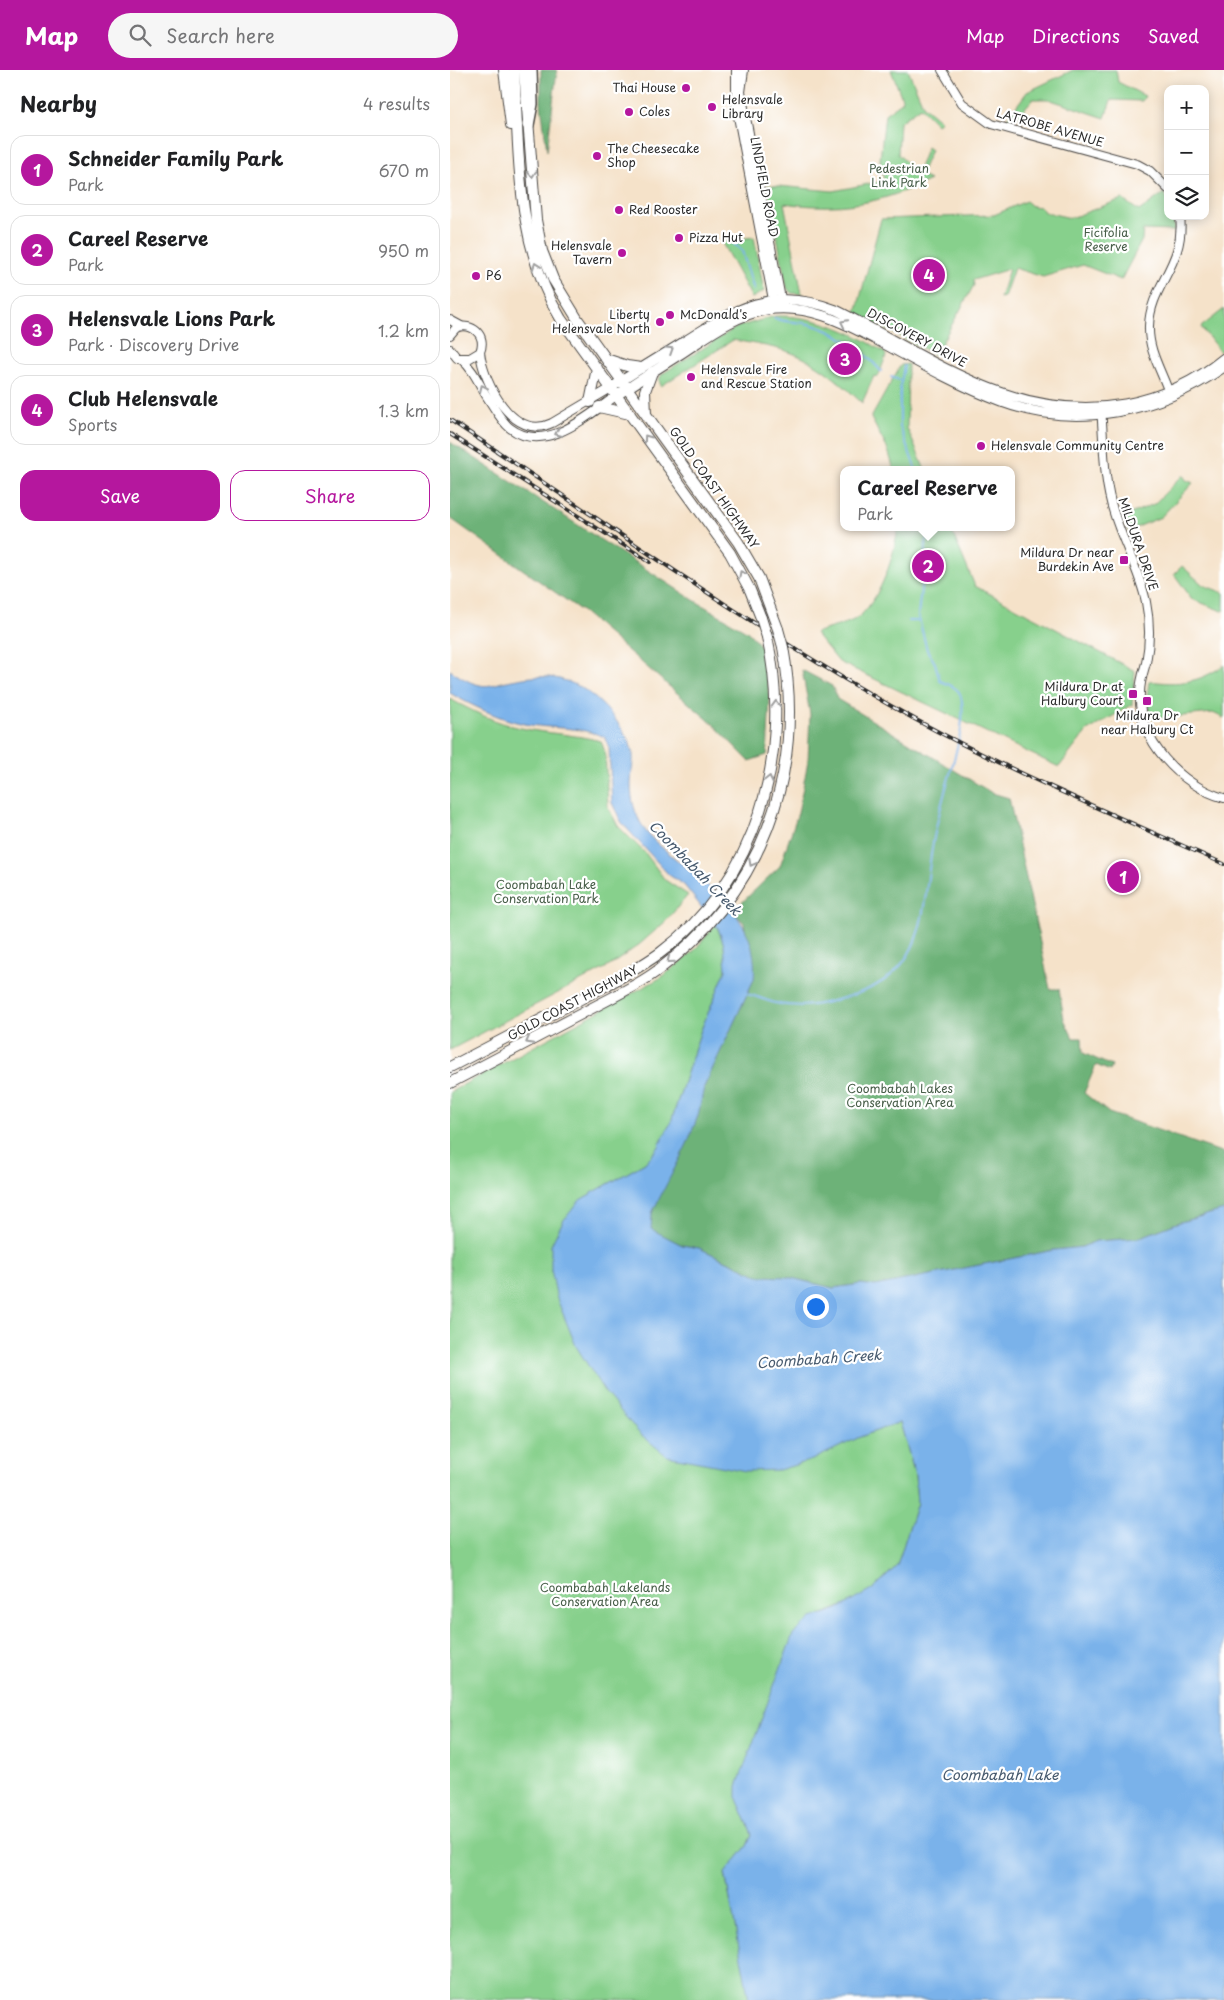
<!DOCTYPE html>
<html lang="en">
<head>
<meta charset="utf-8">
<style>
  :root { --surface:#fff; --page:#f6f6f6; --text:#202124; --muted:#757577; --line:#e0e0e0; --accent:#b5179e }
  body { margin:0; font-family:"Playpen Sans",sans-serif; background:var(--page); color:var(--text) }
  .controls { position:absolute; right:15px; top:15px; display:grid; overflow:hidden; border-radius:10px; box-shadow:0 2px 12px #0003 }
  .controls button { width:45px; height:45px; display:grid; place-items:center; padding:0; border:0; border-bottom:1px solid var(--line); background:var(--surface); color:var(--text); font:25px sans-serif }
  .you { position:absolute; left:365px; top:1236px; width:18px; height:18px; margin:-12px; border:4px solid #fff; border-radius:50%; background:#1a73e8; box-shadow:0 0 0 8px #1a73e833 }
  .badge { display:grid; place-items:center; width:32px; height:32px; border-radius:50%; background:var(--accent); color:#fff; font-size:16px; font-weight:700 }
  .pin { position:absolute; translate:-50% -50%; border:2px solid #fff; box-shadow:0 1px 5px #0006 }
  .popup { position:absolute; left:390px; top:396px; width:175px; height:65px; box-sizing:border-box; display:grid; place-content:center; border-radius:10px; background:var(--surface); filter:drop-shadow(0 1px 4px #0005); font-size:16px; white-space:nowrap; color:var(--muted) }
  .popup b { font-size:19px; color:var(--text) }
  .popup::after { content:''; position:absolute; left:50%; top:100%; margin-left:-10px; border:10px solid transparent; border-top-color:var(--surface) }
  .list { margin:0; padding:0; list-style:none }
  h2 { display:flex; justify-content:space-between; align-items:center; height:65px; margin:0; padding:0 20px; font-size:21px }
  h2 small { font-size:16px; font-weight:400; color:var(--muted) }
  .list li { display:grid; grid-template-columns:32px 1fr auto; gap:15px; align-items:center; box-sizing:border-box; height:70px; margin:0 10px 10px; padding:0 10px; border:1px solid var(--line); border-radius:15px }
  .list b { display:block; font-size:19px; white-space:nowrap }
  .list p { margin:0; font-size:16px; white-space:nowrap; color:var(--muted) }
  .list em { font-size:16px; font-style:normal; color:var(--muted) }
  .actions { display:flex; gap:10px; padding:15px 20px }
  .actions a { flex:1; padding:11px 0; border:1px solid var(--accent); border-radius:15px; text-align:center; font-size:18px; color:var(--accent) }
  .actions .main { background:var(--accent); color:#fff }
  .icon { flex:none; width:28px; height:28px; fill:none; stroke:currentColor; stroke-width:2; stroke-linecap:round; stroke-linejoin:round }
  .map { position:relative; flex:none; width:774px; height:1930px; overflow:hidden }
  header { display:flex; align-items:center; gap:30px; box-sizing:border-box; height:70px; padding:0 25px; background:var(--accent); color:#fff }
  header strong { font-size:24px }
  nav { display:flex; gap:28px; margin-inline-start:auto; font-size:18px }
  .search { width:350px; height:45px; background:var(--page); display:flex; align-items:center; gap:12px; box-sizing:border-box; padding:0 18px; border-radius:28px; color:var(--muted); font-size:19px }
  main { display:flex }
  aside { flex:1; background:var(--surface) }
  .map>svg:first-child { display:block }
  .green { fill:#87d08c; stroke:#597e5c }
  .forest { fill:#6db278; stroke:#4c6e52 }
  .water { fill:#7ab2ea; stroke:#526e8a }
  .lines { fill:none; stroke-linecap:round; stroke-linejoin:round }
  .stream { stroke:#7ab2ea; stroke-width:2 }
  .tertiary-casing { stroke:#494643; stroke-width:10 }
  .secondary-casing { stroke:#494643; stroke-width:11 }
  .trunk-casing { stroke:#494643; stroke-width:12 }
  .motorway-casing { stroke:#494643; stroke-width:14 }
  .tertiary { stroke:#fff; stroke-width:8 }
  .secondary { stroke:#fff; stroke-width:9 }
  .trunk { stroke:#fff; stroke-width:10 }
  .motorway { stroke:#fff; stroke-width:11 }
  .rail-casing { stroke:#2b2b2b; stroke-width:4 }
  .rail { stroke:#fff; stroke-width:2; stroke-dasharray:5.5; stroke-linecap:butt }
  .trunk-bridge-casing { stroke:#494643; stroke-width:12; stroke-linecap:butt }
  .trunk-bridge { stroke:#fff; stroke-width:10 }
  .oneway { stroke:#a0a0a0 }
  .poi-dot { fill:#b5179e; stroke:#fff; stroke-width:2 }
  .labels { text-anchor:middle; stroke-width:4.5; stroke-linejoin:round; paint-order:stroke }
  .poi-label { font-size:12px; fill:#2b2b2b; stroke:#fff; text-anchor:start }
  .street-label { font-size:12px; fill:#2b2b2b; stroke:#fff }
  .park-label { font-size:12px; fill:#475d48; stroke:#fff }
  .water-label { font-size:14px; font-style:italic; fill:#475a6e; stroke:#fff }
</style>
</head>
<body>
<header>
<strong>Map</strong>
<div class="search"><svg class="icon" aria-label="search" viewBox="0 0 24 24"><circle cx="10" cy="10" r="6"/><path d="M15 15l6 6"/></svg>Search here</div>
<nav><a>Map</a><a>Directions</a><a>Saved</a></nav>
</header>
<main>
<aside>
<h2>Nearby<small>4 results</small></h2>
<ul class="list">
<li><span class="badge">1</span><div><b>Schneider Family Park</b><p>Park</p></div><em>670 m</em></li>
<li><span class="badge">2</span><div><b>Careel Reserve</b><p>Park</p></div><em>950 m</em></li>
<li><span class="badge">3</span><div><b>Helensvale Lions Park</b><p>Park · Discovery Drive</p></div><em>1.2 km</em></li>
<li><span class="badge">4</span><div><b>Club Helensvale</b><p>Sports</p></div><em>1.3 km</em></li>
</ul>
<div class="actions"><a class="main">Save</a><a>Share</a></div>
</aside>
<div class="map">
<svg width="774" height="1930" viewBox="0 0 774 1930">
  <rect width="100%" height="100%" fill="#fff"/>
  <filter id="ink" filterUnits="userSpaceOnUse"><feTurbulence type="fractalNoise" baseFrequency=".02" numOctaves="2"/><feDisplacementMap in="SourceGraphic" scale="10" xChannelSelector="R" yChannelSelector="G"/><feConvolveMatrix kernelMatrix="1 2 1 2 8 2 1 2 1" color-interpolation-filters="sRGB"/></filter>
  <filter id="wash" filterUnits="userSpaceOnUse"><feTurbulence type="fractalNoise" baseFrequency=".0096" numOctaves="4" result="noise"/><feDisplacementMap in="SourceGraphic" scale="20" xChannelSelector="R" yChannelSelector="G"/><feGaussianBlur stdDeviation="1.12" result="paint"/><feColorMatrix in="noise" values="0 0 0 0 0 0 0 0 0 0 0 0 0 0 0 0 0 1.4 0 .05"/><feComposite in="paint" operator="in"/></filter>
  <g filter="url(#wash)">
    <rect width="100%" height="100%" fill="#f5e2c9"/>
    <path class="green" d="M 441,0 L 458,0 L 474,37 L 491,51 L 487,54 L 470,37 L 450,52 L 448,84 L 467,103 L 477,77 L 481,80 L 470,105 L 480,110 C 430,134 388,141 334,133 L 352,224 L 341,223 L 337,218 L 317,115 L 383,121 L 434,111 L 430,90 L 435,44 L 453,31 Z
      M 623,0 L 666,0 L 668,12 L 695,26 L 692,31 L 661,30 L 655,48 L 598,29 L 583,29 L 567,47 L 556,50 L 577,22 Z
      M 714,123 L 718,130 L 718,146 L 723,146 L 725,161 L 693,160 L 692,170 L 671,210 L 633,195 L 593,207 L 564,198 L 554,227 L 550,228 L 559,199 L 523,210 L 524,215 L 485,285 L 406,243 L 431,149 L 544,145 L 576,131 L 582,136 L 591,137 L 594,142 L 621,148 L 672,129 L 689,141 Z
      M 304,167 L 314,221 L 302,228 L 271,171 Z
      M 774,239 L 774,279 L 770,282 L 751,257 Z
      M 325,246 C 363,245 404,261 435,283 L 436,286 L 428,307 L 424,306 L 412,333 C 388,310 362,287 329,279 C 314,275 299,273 283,270 L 211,316 L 209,310 L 212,304 L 287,257 Z
      M 458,294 L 457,358 L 475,400 L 444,400 L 438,380 L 421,348 L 449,298 L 451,295 Z
      M 733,405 L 736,410 L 743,413 L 711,447 L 678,461 L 673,447 L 704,434 Z
      M 448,457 L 500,457 L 525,516 L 685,601 L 682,635 L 637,661 L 609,697 L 389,592 L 365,563 C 376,559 402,553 410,546 C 432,525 444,487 448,457 Z
      M 732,496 L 753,515 L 774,523 L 774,540 L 772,541 L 742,529 L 724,504 Z
      M 774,595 L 774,648 L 763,643 L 701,649 L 697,627 L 699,611 C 729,615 749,613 774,595 Z
      M 0,629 C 22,641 46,653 71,658 C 98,664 124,664 151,671 L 155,682 L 158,737 L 168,756 L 196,784 L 215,810 L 238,825 L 216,851 L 190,874 L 161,895 L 0,980 Z
      M 266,854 L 274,875 L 276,900 L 251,960 L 221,1052 L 210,1076 L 195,1093 L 130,1130 L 410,1367 L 450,1352 L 465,1405 L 467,1433 L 447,1496 L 423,1519 L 403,1532 L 362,1548 L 288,1729 L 302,1764 L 297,1776 L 275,1804 L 300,1930 L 0,1930 L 0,1022 L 212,907 L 243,882 Z"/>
    <path class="forest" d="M 91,0 L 107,0 L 97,81 L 91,34 Z
      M 0,372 L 242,529 L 298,562 L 314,579 L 320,627 L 317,685 L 299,691 L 263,654 L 133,542 L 0,448 Z
      M 352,600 L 382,616 L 387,629 L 542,723 L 559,728 L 600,919 L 609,919 L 614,949 L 623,968 L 632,968 L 633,983 L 662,996 L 660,1001 L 646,995 L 634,1023 L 659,1043 L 774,1083 L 774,1140 L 727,1153 L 688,1168 L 646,1171 L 632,1177 L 604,1180 L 425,1216 L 411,1214 L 383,1218 L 337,1207 L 309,1206 L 249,1178 L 232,1175 L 200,1159 L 202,1143 L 248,1046 L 254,1017 L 304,909 L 294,853 L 283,841 L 330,796 L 348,743 L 358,691 L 360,644 Z"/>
    <path class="water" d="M 0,600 C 9,606 19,613 30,615 C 37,617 46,614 52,612 C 82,606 101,602 130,617 C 151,629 178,660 183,684 C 184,694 181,705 181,714 C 181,730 185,744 193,757 C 199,767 211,777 220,784 C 261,820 310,848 304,909 L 254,1017 L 248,1046 L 237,1074 L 202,1143 L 201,1159 L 232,1175 L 249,1178 L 309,1206 L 337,1207 L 383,1218 L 411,1214 L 425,1216 L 604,1180 L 632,1177 L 646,1171 L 688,1168 L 727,1153 L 774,1140 L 774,1930 L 299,1930 L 275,1803 L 297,1776 L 302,1764 L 287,1729 L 287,1716 L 343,1564 L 362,1548 L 388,1539 L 423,1519 L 447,1496 L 467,1433 L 465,1405 L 450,1352 L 410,1367 L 362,1390 L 329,1400 L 296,1401 L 217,1386 L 189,1363 L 154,1321 L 126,1276 L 107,1229 L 101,1199 L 101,1175 L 113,1151 L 130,1130 L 195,1093 L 208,1078 L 221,1052 L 251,960 L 276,900 L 274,875 L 268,858 L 234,815 L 219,805 L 172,753 L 162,733 L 159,678 L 155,667 C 130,656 101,659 75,654 C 52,650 20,635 0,623 Z"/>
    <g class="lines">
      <path class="stream" d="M 283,173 L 292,181 L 304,220
        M 324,248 C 335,253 348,251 359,254 C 389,262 411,278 431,301
        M 454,296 L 450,318 L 450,357 L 466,400
        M 441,307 L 452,311
        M 458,551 L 469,551
        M 296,924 C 306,926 315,930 325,933 C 354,940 379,933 406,924 C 475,901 472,845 481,785 C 484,762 490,740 496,718 C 502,696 520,643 509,622 C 504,615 497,614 490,611 L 485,593 L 477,580 L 468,545 L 478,457"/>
    </g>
  </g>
  <g filter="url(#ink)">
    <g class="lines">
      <defs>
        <path id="tertiary" d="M 286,0 L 286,36 L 324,235
          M 294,0 L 291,22 L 332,234
          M 492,0 L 512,33 L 541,54 L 687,94 L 700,101 L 718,119
          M 0,250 L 11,256
          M 0,265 L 6,258 C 22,252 37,265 30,282 L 20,288 L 7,288 L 0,279
          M 30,282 C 33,313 64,372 102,353 L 161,318
          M 11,289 C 25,301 29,315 39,330 C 45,339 51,351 60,358 C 95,385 137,346 166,326
          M 720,326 C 713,303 698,282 699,256 C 700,215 736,194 730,146
          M 651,338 C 654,372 653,410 664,443 C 673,473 690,502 696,532 C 700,552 700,573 696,593 C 693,603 690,612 690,623 C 687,670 731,716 774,728"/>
        <path id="secondary" d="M 161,318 C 184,302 208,288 232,273 C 285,239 321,215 386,240 C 479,286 564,354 675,334 C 711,327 746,311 774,288
          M 166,326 C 188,311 210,297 232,283 C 258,266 285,245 316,240 C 361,233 398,255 436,275 C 474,296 512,317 552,332 C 627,360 709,342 774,297"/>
        <path id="trunk" d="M 54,0 L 61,55
          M 64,0 C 70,85 65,174 111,249 L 280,483 L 300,520 L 311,548
          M 74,0 L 86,150 L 92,181 L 103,209 L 128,250 L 288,472 L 309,508 L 328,559
          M 156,289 L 177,296 L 191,298
          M 140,332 L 147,298
          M 149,337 L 180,344
          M 196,344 L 195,321 L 202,302
          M 0,997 C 40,976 81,955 121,934 C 151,918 182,903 210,883 C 308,810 343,682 317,567
          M 0,1013 C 44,990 87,967 131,944 C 156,930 184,918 207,901 C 311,824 356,704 333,577"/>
        <path id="motorway" d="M 78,55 L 82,34 L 81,0"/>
      </defs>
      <use href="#tertiary" class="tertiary-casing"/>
      <use href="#secondary" class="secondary-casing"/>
      <use href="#trunk" class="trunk-casing"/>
      <use href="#motorway" class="motorway-casing"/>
      <use href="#tertiary" class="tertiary"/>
      <use href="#secondary" class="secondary"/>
      <use href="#trunk" class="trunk"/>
      <use href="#motorway" class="motorway"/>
      <defs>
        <path id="rail" d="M 0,350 C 140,442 277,541 422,625 C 534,691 655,741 774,794
          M 0,364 L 200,492"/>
      </defs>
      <use href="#rail" class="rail-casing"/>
      <use href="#rail" class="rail"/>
      <defs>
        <path id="trunk-bridge" d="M 311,548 L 317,567
          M 328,559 L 333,577"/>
      </defs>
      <use href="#trunk-bridge" class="trunk-bridge-casing"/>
      <use href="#trunk-bridge" class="trunk-bridge"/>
    </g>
    <defs><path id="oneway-chevron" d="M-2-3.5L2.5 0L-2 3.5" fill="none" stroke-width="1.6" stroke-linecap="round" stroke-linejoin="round" transform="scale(1.25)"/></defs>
    <g class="oneway">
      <use href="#oneway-chevron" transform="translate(82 104) rotate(86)"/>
      <use href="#oneway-chevron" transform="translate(86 196) rotate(-109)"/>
      <use href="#oneway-chevron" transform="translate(394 253) rotate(-153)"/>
      <use href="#oneway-chevron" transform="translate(220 280) rotate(-32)"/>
      <use href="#oneway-chevron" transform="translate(33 318) rotate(-115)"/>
      <use href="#oneway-chevron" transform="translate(108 363) rotate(155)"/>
      <use href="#oneway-chevron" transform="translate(197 368) rotate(-126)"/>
      <use href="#oneway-chevron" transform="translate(292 504) rotate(-118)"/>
      <use href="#oneway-chevron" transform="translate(326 634) rotate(-92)"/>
      <use href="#oneway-chevron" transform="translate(319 709) rotate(-77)"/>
      <use href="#oneway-chevron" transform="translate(302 793) rotate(118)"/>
      <use href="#oneway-chevron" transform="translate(220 890) rotate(141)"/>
      <use href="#oneway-chevron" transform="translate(79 971) rotate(152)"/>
    </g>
  </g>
  <g class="poi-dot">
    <circle cx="236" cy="18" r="5"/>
    <circle cx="262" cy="37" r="5"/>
    <circle cx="179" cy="42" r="5"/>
    <circle cx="147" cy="86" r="5"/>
    <circle cx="169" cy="140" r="5"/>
    <circle cx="229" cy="168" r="5"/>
    <circle cx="172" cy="183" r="5"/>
    <circle cx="26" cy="206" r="5"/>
    <circle cx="220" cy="245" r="5"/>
    <circle cx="210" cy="252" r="5"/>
    <circle cx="241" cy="307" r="5"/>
    <circle cx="531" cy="376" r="5"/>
    <rect x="669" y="485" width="10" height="10" rx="2.5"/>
    <rect x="678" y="619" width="10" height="10" rx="2.5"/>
    <rect x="692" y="626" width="10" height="10" rx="2.5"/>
  </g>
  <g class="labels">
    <g class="poi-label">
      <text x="226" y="22" text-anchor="end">Thai House</text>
      <text x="272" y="34">Helensvale<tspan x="272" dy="14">Library</tspan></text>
      <text x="189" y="46">Coles</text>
      <text x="157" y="83">The Cheesecake<tspan x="157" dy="14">Shop</tspan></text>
      <text x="179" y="144">Red Rooster</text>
      <text x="239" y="172">Pizza Hut</text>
      <text x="162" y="180" text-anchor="end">Helensvale<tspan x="162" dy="14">Tavern</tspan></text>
      <text x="36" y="210">P6</text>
      <text x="200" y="249" text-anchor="end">Liberty<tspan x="200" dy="14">Helensvale North</tspan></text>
      <text x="230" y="249">McDonald's</text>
      <text x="251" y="304">Helensvale Fire<tspan x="251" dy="14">and Rescue Station</tspan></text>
      <text x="541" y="380">Helensvale Community Centre</text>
      <text x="664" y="487" text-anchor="end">Mildura Dr near<tspan x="664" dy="14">Burdekin Ave</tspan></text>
      <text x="673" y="621" text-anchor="end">Mildura Dr at<tspan x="673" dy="14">Halbury Court</tspan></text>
      <text x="697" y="650" text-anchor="middle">Mildura Dr<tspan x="697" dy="14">near Halbury Ct</tspan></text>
    </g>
    <g class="street-label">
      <text transform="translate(600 58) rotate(16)" y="4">LATROBE AVENUE</text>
      <text transform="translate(314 117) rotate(79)" y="4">LINDFIELD ROAD</text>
      <text transform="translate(467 268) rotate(28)" y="4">DISCOVERY DRIVE</text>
      <text transform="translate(264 418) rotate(55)" y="4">GOLD COAST HIGHWAY</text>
      <text transform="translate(688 474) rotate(71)" y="4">MILDURA DRIVE</text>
      <text transform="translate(123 933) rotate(-28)" y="4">GOLD COAST HIGHWAY</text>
    </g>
    <g class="park-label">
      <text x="449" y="103">Pedestrian<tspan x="449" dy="14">Link Park</tspan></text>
      <text x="656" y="167">Ficifolia<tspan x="656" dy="14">Reserve</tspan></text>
      <text x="96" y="819">Coombabah Lake<tspan x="96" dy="14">Conservation Park</tspan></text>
      <text x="450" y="1023">Coombabah Lakes<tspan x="450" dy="14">Conservation Area</tspan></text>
      <text x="155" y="1522">Coombabah Lakelands<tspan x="155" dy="14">Conservation Area</tspan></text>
    </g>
    <g class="water-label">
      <text transform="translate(245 798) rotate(46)" y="5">Coombabah Creek</text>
      <text transform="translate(369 1289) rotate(-4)" y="5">Coombabah Creek</text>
      <text x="550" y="1710">Coombabah Lake</text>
    </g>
  </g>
</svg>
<div class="controls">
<button>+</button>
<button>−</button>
<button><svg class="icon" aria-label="layers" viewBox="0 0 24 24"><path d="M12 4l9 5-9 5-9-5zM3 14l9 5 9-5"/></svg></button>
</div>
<div class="you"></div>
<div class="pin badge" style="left:673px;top:807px">1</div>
<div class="pin badge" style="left:478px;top:496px">2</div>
<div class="popup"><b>Careel Reserve</b>Park</div>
<div class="pin badge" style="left:395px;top:289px">3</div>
<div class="pin badge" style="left:479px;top:205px">4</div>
</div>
</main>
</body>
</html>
